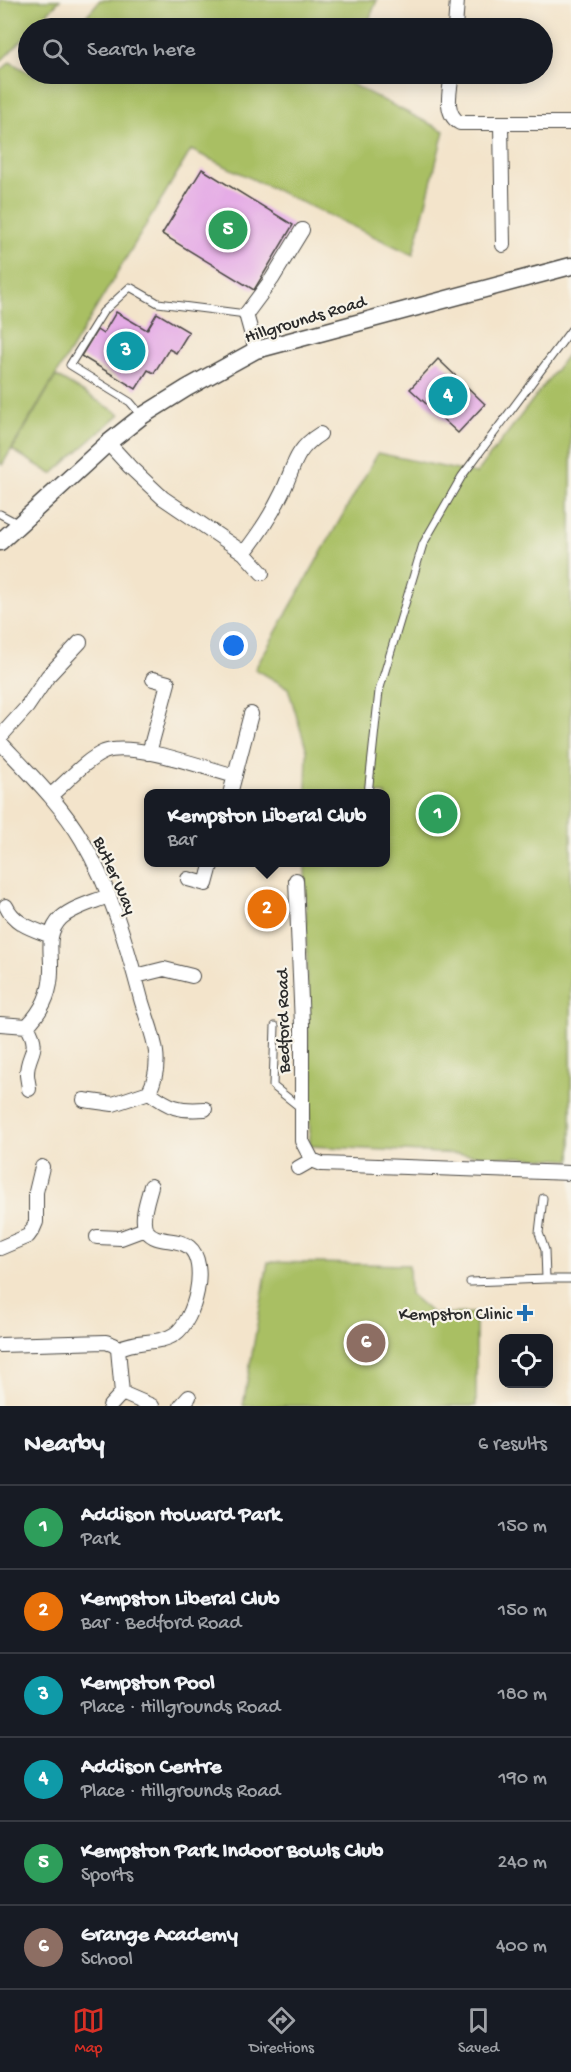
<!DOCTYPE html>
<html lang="en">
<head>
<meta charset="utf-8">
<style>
  :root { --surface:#171b24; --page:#242831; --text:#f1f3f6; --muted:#9ea1a6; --line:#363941; --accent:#d93025 }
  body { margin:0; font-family:"Gochi Hand",sans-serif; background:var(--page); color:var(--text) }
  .controls { position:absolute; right:18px; bottom:18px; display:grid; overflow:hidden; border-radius:12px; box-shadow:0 3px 15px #0003 }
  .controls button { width:54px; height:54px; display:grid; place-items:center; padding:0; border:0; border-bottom:2px solid var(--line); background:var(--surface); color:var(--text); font:30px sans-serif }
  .you { position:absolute; left:234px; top:646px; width:21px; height:21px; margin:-15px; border:4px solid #fff; border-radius:50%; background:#1a73e8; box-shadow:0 0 0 9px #1a73e833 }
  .badge { display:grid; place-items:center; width:39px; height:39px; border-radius:50%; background:var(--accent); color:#fff; font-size:20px; font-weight:700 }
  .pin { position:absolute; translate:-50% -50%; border:3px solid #fff; box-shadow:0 2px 6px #0006 }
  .popup { position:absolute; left:144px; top:789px; width:246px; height:78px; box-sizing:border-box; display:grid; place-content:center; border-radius:12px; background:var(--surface); filter:drop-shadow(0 2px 4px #0005); font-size:20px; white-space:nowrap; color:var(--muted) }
  .popup b { font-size:22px; color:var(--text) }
  .popup::after { content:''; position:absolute; left:50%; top:100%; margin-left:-12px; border:12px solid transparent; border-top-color:var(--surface) }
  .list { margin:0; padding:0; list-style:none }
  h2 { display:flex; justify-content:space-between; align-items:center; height:78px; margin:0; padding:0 24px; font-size:26px }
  h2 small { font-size:20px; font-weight:400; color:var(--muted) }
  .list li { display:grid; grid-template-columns:39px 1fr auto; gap:18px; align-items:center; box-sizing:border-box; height:84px; padding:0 24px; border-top:2px solid var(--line) }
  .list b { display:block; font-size:22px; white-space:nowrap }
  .list p { margin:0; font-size:20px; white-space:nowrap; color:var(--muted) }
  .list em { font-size:20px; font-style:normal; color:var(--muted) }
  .icon { flex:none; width:33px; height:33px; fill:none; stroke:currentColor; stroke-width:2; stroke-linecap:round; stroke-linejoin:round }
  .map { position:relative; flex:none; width:571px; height:1406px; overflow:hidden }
  .search { position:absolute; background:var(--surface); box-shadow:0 3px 15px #0003; left:18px; right:18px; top:18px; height:66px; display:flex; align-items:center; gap:15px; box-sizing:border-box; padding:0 21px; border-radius:33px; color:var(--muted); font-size:22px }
  .sheet { height:582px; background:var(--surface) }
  nav { display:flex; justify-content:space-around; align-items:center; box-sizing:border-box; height:84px; border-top:2px solid var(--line); background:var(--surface); font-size:16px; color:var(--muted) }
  nav a { display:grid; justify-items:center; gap:3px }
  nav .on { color:var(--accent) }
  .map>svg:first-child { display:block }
  .green { fill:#a9bf64; stroke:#6a7548; stroke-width:1.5 }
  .building { fill:#e5ace6 }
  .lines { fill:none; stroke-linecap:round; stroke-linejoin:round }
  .service-casing { stroke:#494743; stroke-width:9 }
  .minor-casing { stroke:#494743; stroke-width:16 }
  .tertiary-casing { stroke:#494743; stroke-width:19 }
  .service { stroke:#fff; stroke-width:7 }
  .minor { stroke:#fff; stroke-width:14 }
  .tertiary { stroke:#fff; stroke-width:16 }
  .poi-dot { fill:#1f6fb2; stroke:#f7f3e8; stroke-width:2 }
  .labels { text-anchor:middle; stroke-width:4.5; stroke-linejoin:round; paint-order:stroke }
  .street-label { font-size:18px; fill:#2b2b2b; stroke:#f7f3e8 }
  .poi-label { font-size:18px; fill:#2b2b2b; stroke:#f7f3e8; text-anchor:end }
</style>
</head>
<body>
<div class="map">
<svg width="571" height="1406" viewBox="0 0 571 1406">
  <rect width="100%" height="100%" fill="#f7f3e8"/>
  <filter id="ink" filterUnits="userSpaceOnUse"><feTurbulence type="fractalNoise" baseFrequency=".0167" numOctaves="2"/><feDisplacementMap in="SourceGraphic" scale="12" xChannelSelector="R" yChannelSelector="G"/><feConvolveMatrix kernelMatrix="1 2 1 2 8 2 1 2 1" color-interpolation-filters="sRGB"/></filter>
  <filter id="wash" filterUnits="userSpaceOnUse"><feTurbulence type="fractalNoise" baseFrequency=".008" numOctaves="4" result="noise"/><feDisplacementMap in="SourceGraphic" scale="24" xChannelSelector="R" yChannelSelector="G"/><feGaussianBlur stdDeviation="1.35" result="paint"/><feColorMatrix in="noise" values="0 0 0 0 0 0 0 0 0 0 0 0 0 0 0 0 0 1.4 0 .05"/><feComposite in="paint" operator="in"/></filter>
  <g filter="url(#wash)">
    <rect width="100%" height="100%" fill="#f3e4cb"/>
    <path class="green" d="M 0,0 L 60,0 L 33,28 L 28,28 L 28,34 L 0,62 Z
      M 100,0 L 377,0 L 366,28 L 76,28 Z
      M 10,62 L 35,76 L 38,74 L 350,74 L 347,82 L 444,131 L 413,255 L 191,150 L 2,465 L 0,463 L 0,72 Z
      M 571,350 L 571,1160 L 310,1146 L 305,863 L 386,862 L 386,794 L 306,793 L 307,751 L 288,688 L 255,669 L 378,453 L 476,474 Z
      M 56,376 L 120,414 L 52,474 L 12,450 Z
      M 268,1262 L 409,1265 L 410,1294 L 433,1314 L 476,1313 L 476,1406 L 243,1406 Z"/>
    <g id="blocks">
      <path class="building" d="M 202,169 L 293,225 L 254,290 L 162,234 Z
        M 116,312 L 147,330 L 157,313 L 189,332 L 176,353 L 169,349 L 154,373 L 148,370 L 136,389 L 81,356 L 97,330 L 103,334 Z
        M 438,359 L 485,404 L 458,433 L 410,389 Z"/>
    </g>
  </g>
  <g filter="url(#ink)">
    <use href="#blocks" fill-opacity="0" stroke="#494743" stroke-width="1.5"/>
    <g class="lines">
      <defs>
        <path id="service" d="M 142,416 L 130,402 L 70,365 L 103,312 L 130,287 L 158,303 L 246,314
          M 0,514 L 19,524
          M 368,794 L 379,691 L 423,544 L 462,476 L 571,330
          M 275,1026 L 273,1086 L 302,1109
          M 543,1198 L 539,1233 L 545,1250 L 546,1279 L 571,1279
          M 470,1282 L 546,1279"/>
        <path id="minor" d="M 455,28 L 457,0
          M 452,74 C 450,90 443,114 460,123 L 571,123
          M 501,124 L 503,245
          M 256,350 L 246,314 L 272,279 L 302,230
          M 108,443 L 130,467 L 163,498 L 244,553 L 262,573
          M 244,553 C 258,535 272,514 282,493 C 294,468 294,450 320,434
          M 0,737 L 27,707 L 48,676 L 80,642
          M 0,742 C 29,773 61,804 82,840 C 111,889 127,946 141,999 C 146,1017 154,1035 156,1052 C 158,1067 155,1080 149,1092 L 113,1104 L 84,1100
          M 149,753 L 168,683 L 153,679
          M 230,794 L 251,714
          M 50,796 C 67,782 84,761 104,752 C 132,741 205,768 235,776
          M 188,879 L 206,884 L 212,862
          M 296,880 L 302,1025 L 302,1141 L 312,1160
          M 6,906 C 14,924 33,929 51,936
          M 136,976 L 164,969 L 192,976
          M 0,1024 L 27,1026 C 42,1011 51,993 51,971 C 52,952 45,934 61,918 C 73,907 94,902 108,896
          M 27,1026 C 42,1051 27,1052 27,1074 C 27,1079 29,1085 29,1089
          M 149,1092 C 170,1108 179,1111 205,1109
          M 298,1168 L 312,1160 L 322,1164 L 571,1173
          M 97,1237 L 121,1238 L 145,1229
          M 0,1248 L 28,1236 L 33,1229 L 36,1222 L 36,1192 L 42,1167
          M 0,1345 L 106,1342 L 114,1345 L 118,1349
          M 118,1349 C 136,1339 159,1345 175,1334 C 195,1320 209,1263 189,1247 C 177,1237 156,1244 147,1231 C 139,1221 148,1198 151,1186
          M 122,1393 L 152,1406
          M 110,1406 L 122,1393 L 118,1349
          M 181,1406 L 189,1397"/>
        <path id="tertiary" d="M 0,542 L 108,443 L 142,416 L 187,388 L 256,350 L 571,266"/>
      </defs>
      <use href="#service" class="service-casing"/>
      <use href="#minor" class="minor-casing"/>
      <use href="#tertiary" class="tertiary-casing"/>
      <use href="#service" class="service"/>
      <use href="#minor" class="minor"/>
      <use href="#tertiary" class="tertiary"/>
    </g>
  </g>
  <path class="poi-dot" d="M522 1304h6v6h6v6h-6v6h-6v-6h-6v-6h6z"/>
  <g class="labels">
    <g class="street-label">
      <text transform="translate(305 318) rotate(-17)" y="6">Hillgrounds Road</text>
      <text transform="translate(116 875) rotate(66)" y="6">Butler Way</text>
      <text transform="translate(282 1021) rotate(-91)" y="6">Bedford Road</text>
    </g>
    <g class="poi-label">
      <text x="512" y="1319">Kempston Clinic</text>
    </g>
  </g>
</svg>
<div class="controls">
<button><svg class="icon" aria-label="locate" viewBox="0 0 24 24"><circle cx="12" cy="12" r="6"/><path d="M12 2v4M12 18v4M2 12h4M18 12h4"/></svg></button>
</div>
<div class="you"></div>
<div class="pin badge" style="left:438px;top:814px;background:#2e9e5b">1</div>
<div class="pin badge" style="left:267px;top:909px;background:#e8710a">2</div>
<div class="popup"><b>Kempston Liberal Club</b>Bar</div>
<div class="pin badge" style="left:126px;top:351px;background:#0f9aa8">3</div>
<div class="pin badge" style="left:448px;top:396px;background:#0f9aa8">4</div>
<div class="pin badge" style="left:228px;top:230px;background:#2e9e5b">5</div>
<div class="pin badge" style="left:366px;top:1343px;background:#8d6e63">6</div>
<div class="search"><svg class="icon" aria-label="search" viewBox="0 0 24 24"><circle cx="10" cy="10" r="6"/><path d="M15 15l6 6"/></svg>Search here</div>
</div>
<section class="sheet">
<h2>Nearby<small>6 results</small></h2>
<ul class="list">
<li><span class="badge" style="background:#2e9e5b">1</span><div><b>Addison Howard Park</b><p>Park</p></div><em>150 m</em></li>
<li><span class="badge" style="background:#e8710a">2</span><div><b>Kempston Liberal Club</b><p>Bar · Bedford Road</p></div><em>150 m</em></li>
<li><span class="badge" style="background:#0f9aa8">3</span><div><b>Kempston Pool</b><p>Place · Hillgrounds Road</p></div><em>180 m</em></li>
<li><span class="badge" style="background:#0f9aa8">4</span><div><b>Addison Centre</b><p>Place · Hillgrounds Road</p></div><em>190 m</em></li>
<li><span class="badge" style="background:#2e9e5b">5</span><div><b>Kempston Park Indoor Bowls Club</b><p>Sports</p></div><em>240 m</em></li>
<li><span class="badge" style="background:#8d6e63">6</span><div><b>Grange Academy</b><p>School</p></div><em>400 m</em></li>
</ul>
</section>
<nav>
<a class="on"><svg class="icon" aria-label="map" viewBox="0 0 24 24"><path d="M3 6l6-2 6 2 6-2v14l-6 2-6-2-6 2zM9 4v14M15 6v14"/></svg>Map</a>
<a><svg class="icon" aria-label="directions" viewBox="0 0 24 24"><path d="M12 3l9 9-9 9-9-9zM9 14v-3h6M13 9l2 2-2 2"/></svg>Directions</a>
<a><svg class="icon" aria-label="saved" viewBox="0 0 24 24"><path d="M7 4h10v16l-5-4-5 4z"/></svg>Saved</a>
</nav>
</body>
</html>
